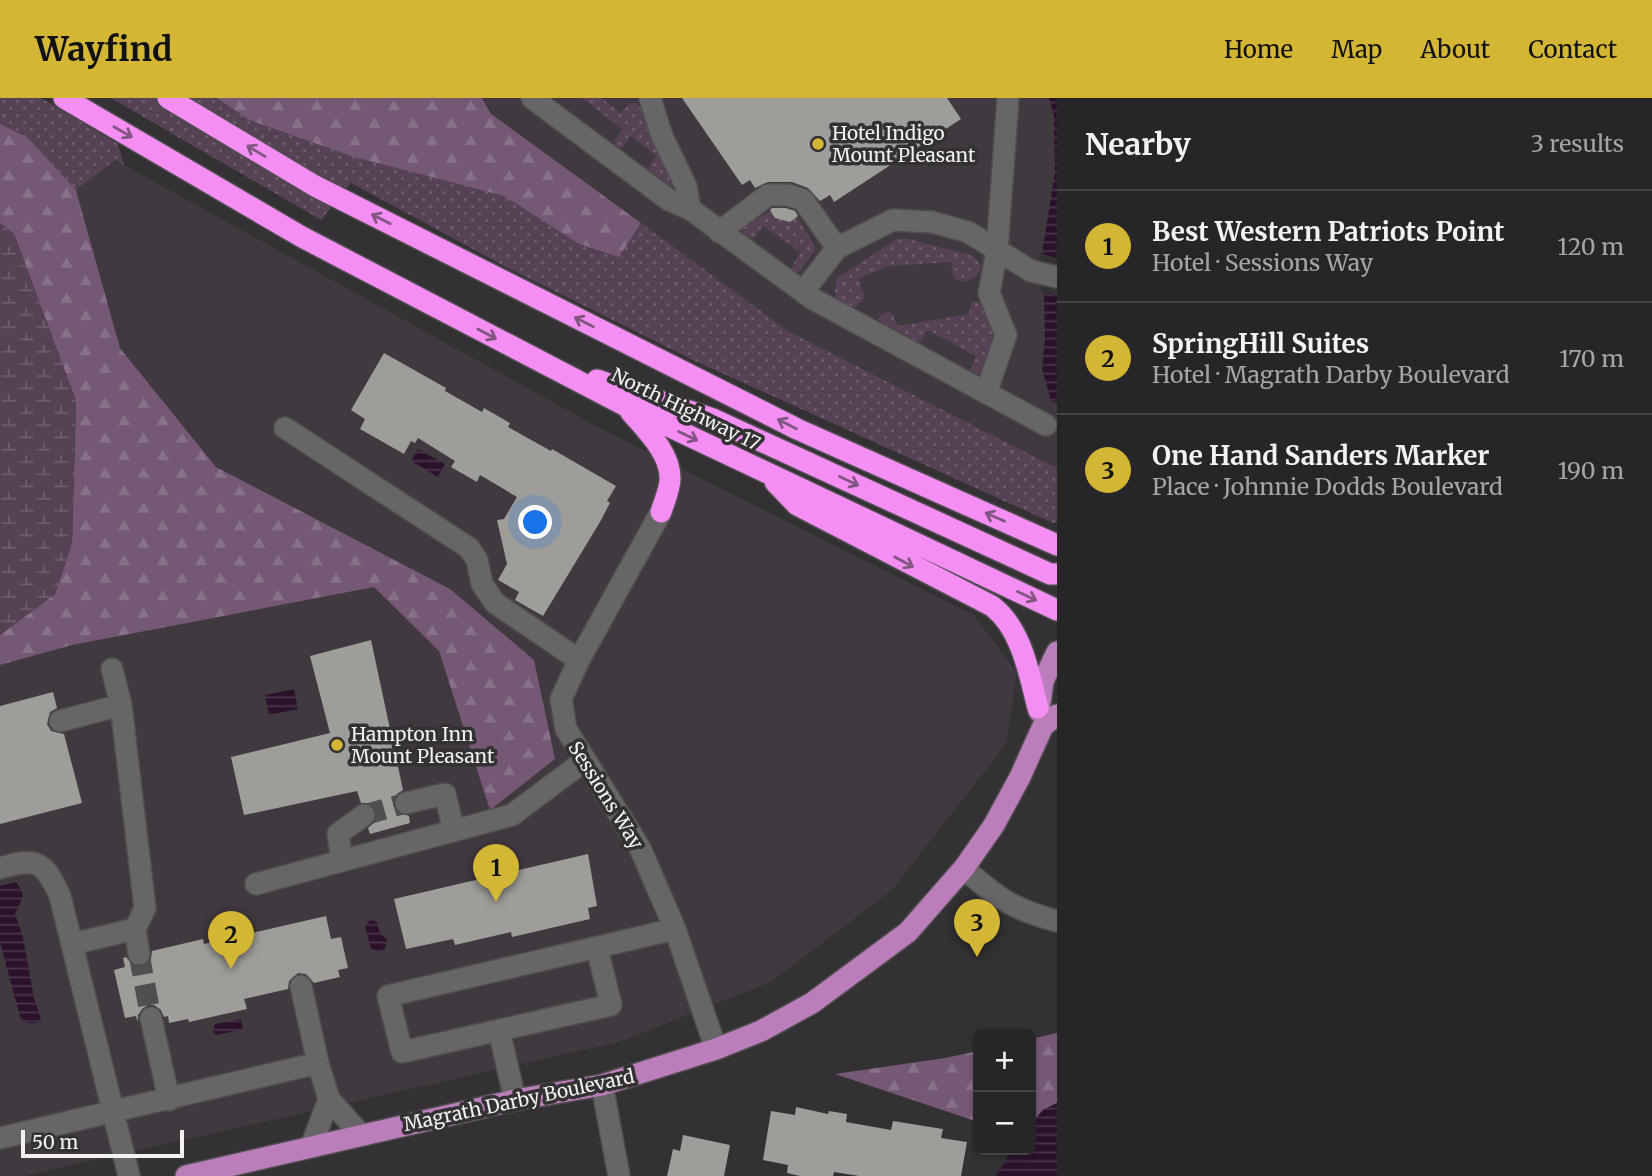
<!DOCTYPE html>
<html lang="en">
<head>
<meta charset="utf-8">
<style>
  :root { --surface:#272527; --page:#333133; --text:#f1f3f6; --muted:#a4a5a7; --line:#434244; --accent:#d4b635 }
  body { margin:0; font-family:Merriweather,serif; background:var(--page); color:var(--text) }
  .controls { position:absolute; right:21px; bottom:21px; display:grid; overflow:hidden; border-radius:10px; box-shadow:0 2px 5px #0004 }
  .controls button { width:63px; height:63px; display:grid; place-items:center; padding:0; border:0; border-bottom:2px solid var(--line); background:var(--surface); color:var(--text); font:35px sans-serif }
  .scale { position:absolute; left:21px; bottom:18px; width:163px; box-sizing:border-box; padding-left:7px; border:4px solid #f3f1f2; border-top:0; font-size:19px; line-height:24px; white-space:nowrap; color:#f3f1f2; -webkit-text-stroke:5px #343134; paint-order:stroke }
  .you { position:absolute; left:536px; top:425px; width:24px; height:24px; margin:-18px; border:5px solid #fff; border-radius:50%; background:#1a73e8; box-shadow:0 0 0 10px #1a73e833 }
  .badge { display:grid; place-items:center; width:46px; height:46px; border-radius:50%; background:var(--accent); color:#111; font-size:23px; font-weight:700 }
  .pin { position:absolute; translate:-50% -58px; filter:drop-shadow(0 2px 4px #0008) }
  .pin::after { content:''; position:absolute; top:37px; width:24px; height:21px; background:inherit; clip-path:polygon(0 0,100% 0,50% 100%) }
  .list { margin:0; padding:0; list-style:none }
  h2 { display:flex; justify-content:space-between; align-items:center; height:91px; margin:0; padding:0 28px; font-size:30px }
  h2 small { font-size:23px; font-weight:400; color:var(--muted) }
  .list li { display:grid; grid-template-columns:46px 1fr auto; gap:21px; align-items:center; box-sizing:border-box; height:112px; padding:0 28px; border-top:2px solid var(--line) }
  .list b { display:block; font-size:26px; white-space:nowrap }
  .list p { margin:0; font-size:23px; white-space:nowrap; color:var(--muted) }
  .list em { font-size:23px; font-style:normal; color:var(--muted) }
  .map { position:relative; flex:none; width:1057px; height:1078px; overflow:hidden }
  header { display:flex; align-items:center; gap:42px; box-sizing:border-box; height:98px; padding:0 35px; background:var(--accent); color:#111 }
  header strong { font-size:33px }
  nav { display:flex; gap:38px; margin-inline-start:auto; font-size:24px }
  main { display:flex }
  aside { flex:1; background:var(--surface) }
  .map>svg:first-child { display:block }
  .built { fill:#403940 }
  .grass { fill:url(#grass-dots) }
  .forest { fill:url(#forest-firs) }
  .wetland { fill:url(#wetland-marsh) }
  .water { fill:url(#water-rules) }
  .pier { fill:#343134 }
  .building { fill:#9e9d99 }
  .lines { fill:none; stroke-linecap:round; stroke-linejoin:round }
  .minor-tunnel { stroke:#514e50; stroke-width:21; stroke-dasharray:21 10; stroke-linecap:butt }
  .minor-casing { stroke:#4f4d4f; stroke-width:24 }
  .major-casing { stroke:#4f4d4f; stroke-width:24 }
  .highway-casing { stroke:#4f4d4f; stroke-width:24 }
  .minor { stroke:#686568; stroke-width:21 }
  .major { stroke:#bc7ebb; stroke-width:21 }
  .highway { stroke:#f48ef3; stroke-width:21 }
  .oneway { stroke:#815680 }
  .poi-dot { fill:#d4b635; stroke:#343134; stroke-width:2.5 }
  .labels { text-anchor:middle; stroke-width:7; stroke-linejoin:round; paint-order:stroke }
  .poi-label { font-size:19px; fill:#f3f1f2; stroke:#343134; text-anchor:start }
  .street-label { font-size:19px; fill:#f3f1f2; stroke:#343134 }
</style>
</head>
<body>
<header>
<strong>Wayfind</strong>
<nav><a>Home</a><a>Map</a><a>About</a><a>Contact</a></nav>
</header>
<main>
<div class="map">
<svg width="1057" height="1078" viewBox="0 0 1057 1078">
  <defs>
    <pattern id="grass-dots" width="8" height="8" patternUnits="userSpaceOnUse" patternTransform="scale(1.75)"><rect width="8" height="8" fill="#564255"/><path d="M2 2h.1M6 6h.1" fill="none" stroke="#6f5e6e" stroke-width="1.8" stroke-linecap="round"/></pattern>
    <pattern id="forest-firs" width="22" height="20" patternUnits="userSpaceOnUse" patternTransform="scale(1.75)"><rect width="22" height="20" fill="#755874"/><path d="M5 1l3.5 6h-7zM16 11l3.5 6h-7z" fill="#897088"/></pattern>
    <pattern id="wetland-marsh" width="20" height="14" patternUnits="userSpaceOnUse" patternTransform="scale(1.75)"><rect width="20" height="14" fill="#564255"/><path d="M1 5h8M5 5V1M11 12h8M15 12V8" fill="none" stroke="#6f5e6e"/></pattern>
    <pattern id="water-rules" width="6" height="5" patternUnits="userSpaceOnUse" patternTransform="scale(1.75)"><rect width="6" height="5" fill="#2b122b"/><path d="M0 2.5h6" fill="none" stroke="#4a354a"/></pattern>
  </defs>
  <rect width="100%" height="100%" fill="#343134"/>
  <path class="built" d="M 482,0 L 1057,0 L 1057,370 L 788,233 L 491,16 Z
    M 115,62 L 596,328 L 974,517 L 1017,575 L 1006,646 L 892,792 L 771,884 L 619,944 L 24,1078 L 0,1078 L 0,563 L 216,369 L 120,250 L 76,92 Z"/>
  <path class="grass" d="M 0,0 L 41,0 L 118,46 L 124,67 L 115,62 L 76,92 L 27,39 L 0,26 Z
    M 111,0 L 217,0 L 249,22 L 354,59 L 504,98 L 579,146 L 619,159 L 641,125 L 788,233 L 1057,370 L 1057,424 L 1053,425 L 695,263 L 508,170 L 351,85 L 321,122 Z
    M 582,0 L 602,0 L 620,15 L 631,5 L 636,5 L 640,9 L 676,83 L 670,90 L 646,73 L 656,58 L 631,38 L 622,50 L 616,51 L 614,43 L 622,31 Z
    M 778,109 C 797,112 804,131 814,146 L 815,152 L 798,175 L 792,172 L 792,169 L 800,154 L 763,128 L 754,141 L 745,139 L 742,135 L 743,128 Z
    M 905,140 L 973,158 L 981,167 C 980,178 966,189 955,181 C 951,178 952,169 951,164 L 890,168 L 858,180 L 865,199 L 855,209 C 835,206 832,198 837,180 L 897,141 Z
    M 976,203 C 999,220 998,257 978,276 L 970,272 L 976,258 L 928,232 L 920,244 L 916,245 L 881,225 L 879,221 L 881,217 L 888,214 L 892,215 L 898,228 L 969,216 L 972,204 Z"/>
  <path class="forest" d="M 217,0 L 482,0 L 491,16 L 641,125 L 619,159 L 579,146 L 504,98 L 354,59 L 249,22 Z
    M 0,26 L 27,39 L 76,92 L 120,250 L 216,369 L 450,491 L 534,562 L 555,661 L 490,712 L 439,553 L 374,489 L 72,547 L 0,567 L 0,537 L 55,496 L 72,445 L 76,303 L 14,136 L 0,125 Z
    M 1057,935 L 1057,1005 L 1043,1012 L 1031,1026 L 1031,941 Z
    M 978,953 L 978,1024 L 835,976 L 945,960 Z"/>
  <path class="wetland" d="M 0,125 L 14,136 L 76,303 L 72,445 L 55,496 L 0,537 Z"/>
  <path class="water" d="M 1049,0 L 1057,0 L 1057,305 L 1051,303 L 1042,271 L 1045,242 L 1043,149 L 1055,74 L 1054,18 Z
    M 418,351 L 445,366 L 438,379 L 411,363 Z
    M 294,591 L 298,611 L 269,617 L 265,597 Z
    M 16,784 C 28,799 21,801 15,816 L 23,839 L 34,900 L 41,921 C 35,928 26,926 20,919 L 0,844 L 0,788 Z
    M 370,822 L 377,824 L 380,835 L 387,842 L 385,850 L 381,854 L 371,851 L 365,828 Z
    M 241,921 L 243,931 L 217,937 L 213,934 L 215,926 Z
    M 1057,1005 L 1057,1078 L 996,1078 L 1012,1052 L 1031,1052 L 1031,1026 L 1043,1012 Z"/>
  <path class="pier" d="M 1039,155 L 1057,160 L 1057,197 L 1041,194 Z"/>
  <path class="building" d="M 682,0 L 947,0 L 961,21 L 834,104 L 830,97 L 820,103 L 808,90 L 792,84 L 768,84 L 755,90 L 750,82 L 742,87 Z
    M 772,110 L 786,110 L 795,113 L 798,118 L 790,124 L 775,120 L 770,112 Z
    M 384,255 L 446,290 L 445,293 L 482,314 L 484,310 L 510,325 L 508,329 L 551,353 L 552,351 L 616,388 L 607,403 L 610,405 L 600,424 L 543,518 L 515,502 L 519,494 L 498,482 L 507,466 L 497,422 L 504,421 L 517,399 L 480,377 L 477,384 L 451,369 L 455,363 L 418,340 L 415,345 L 411,343 L 404,356 L 360,331 L 365,321 L 351,312 Z
    M 371,542 L 403,692 L 397,696 L 393,707 L 397,714 L 409,718 L 410,725 L 370,736 L 368,730 L 376,723 L 377,715 L 370,705 L 361,705 L 357,693 L 244,717 L 231,659 L 330,635 L 310,558 Z
    M 53,594 L 57,610 L 50,614 L 47,626 L 51,633 L 64,636 L 82,705 L 0,726 L 0,608 Z
    M 588,756 L 597,808 L 588,810 L 590,821 L 512,839 L 511,834 L 455,847 L 453,841 L 406,851 L 394,801 Z
    M 326,818 L 331,841 L 341,839 L 348,870 L 338,872 L 340,879 L 314,885 L 306,876 L 298,875 L 289,883 L 288,891 L 244,901 L 247,911 L 189,924 L 188,921 L 169,925 L 168,918 L 164,919 L 161,912 L 154,907 L 148,907 L 142,911 L 138,917 L 138,924 L 136,918 L 125,920 L 114,872 L 125,869 L 123,860 L 126,859 L 134,868 L 142,869 L 151,861 L 152,853 L 203,841 L 204,846 Z
    M 796,1009 L 828,1016 L 829,1013 L 847,1016 L 846,1024 L 891,1032 L 893,1023 L 943,1031 L 941,1040 L 967,1044 L 961,1078 L 859,1078 L 834,1074 L 833,1078 L 800,1078 L 787,1075 L 788,1067 L 763,1062 L 771,1013 L 795,1017 Z
    M 683,1037 L 730,1047 L 724,1078 L 667,1078 L 673,1051 L 680,1053 Z"/>
  <g class="lines">
    <path class="minor-tunnel" d="M 364,717 L 406,705
      M 139,856 L 151,920"/>
    <defs>
      <path id="minor" d="M 532,0 L 669,102 L 690,111 L 813,201 L 1046,327
        M 650,0 L 662,38 L 686,88 L 690,111
        M 719,134 L 768,97 L 788,97 L 803,102 L 837,150
        M 803,194 L 837,150 L 893,122 L 932,124 L 968,134 L 1031,173 L 1057,179
        M 986,295 L 1006,237 L 989,195 L 997,153 L 1008,0
        M 285,330 L 469,450 L 477,462 L 482,486 L 495,505 L 579,562
        M 661,414 L 579,562 L 561,601 L 566,631 L 640,750 L 675,831 L 716,951
        M 60,623 L 121,607
        M 406,705 L 445,696 L 454,733
        M 342,763 L 338,736 L 364,717
        M 0,770 C 37,759 44,763 60,798 L 129,1078
        M 964,770 C 996,800 1015,812 1057,823
        M 256,786 L 512,717 L 584,663
        M 135,831 L 139,856
        M 72,846 L 135,831 L 145,810 L 121,607 L 112,571
        M 597,850 L 611,907 L 402,954 L 388,898 L 675,831
        M 301,888 L 318,965
        M 151,920 L 169,1002
        M 499,932 L 515,1002
        M 602,987 L 619,1078
        M 0,1040 L 318,965 L 329,1001
        M 311,1049 L 329,1001 L 361,1037"/>
      <path id="major" d="M 1039,613 L 1043,583 L 1057,554
        M 186,1078 L 515,1002 L 602,987 L 716,951 L 761,933 L 812,905 L 908,834 L 964,770 L 994,727 L 1020,679 L 1043,628 L 1057,617"/>
      <path id="highway" d="M 64,0 L 302,139 L 626,308 L 1057,512
        M 168,0 L 315,88 L 797,331 L 1057,447
        M 597,282 L 713,321 L 1050,476 L 1057,476
        M 630,313 C 645,331 671,355 670,381 C 670,391 664,404 661,414
        M 775,384 L 797,407 L 992,508 C 1022,531 1029,576 1038,610"/>
    </defs>
    <use href="#minor" class="minor-casing"/>
    <use href="#major" class="major-casing"/>
    <use href="#highway" class="highway-casing"/>
    <use href="#minor" class="minor"/>
    <use href="#major" class="major"/>
    <use href="#highway" class="highway"/>
  </g>
  <defs><path id="oneway-shaft" d="M-6 0H5M1.5-3L5.5 0L1.5 3" fill="none" stroke-width="1.6" stroke-linecap="round" stroke-linejoin="round" transform="scale(1.75)"/></defs>
  <g class="oneway">
    <use href="#oneway-shaft" transform="translate(123 34) rotate(30)"/>
    <use href="#oneway-shaft" transform="translate(256 53) rotate(-149)"/>
    <use href="#oneway-shaft" transform="translate(381 121) rotate(-153)"/>
    <use href="#oneway-shaft" transform="translate(584 224) rotate(-153)"/>
    <use href="#oneway-shaft" transform="translate(487 236) rotate(28)"/>
    <use href="#oneway-shaft" transform="translate(787 326) rotate(-153)"/>
    <use href="#oneway-shaft" transform="translate(688 338) rotate(26)"/>
    <use href="#oneway-shaft" transform="translate(849 383) rotate(25)"/>
    <use href="#oneway-shaft" transform="translate(995 419) rotate(-156)"/>
    <use href="#oneway-shaft" transform="translate(904 464) rotate(28)"/>
    <use href="#oneway-shaft" transform="translate(1027 498) rotate(25)"/>
  </g>
  <g class="poi-dot">
    <circle cx="818" cy="46" r="7"/>
    <circle cx="337" cy="647" r="7"/>
  </g>
  <g class="labels">
    <g class="poi-label">
      <text x="832" y="42">Hotel Indigo<tspan x="832" dy="22">Mount Pleasant</tspan></text>
      <text x="351" y="643">Hampton Inn<tspan x="351" dy="22">Mount Pleasant</tspan></text>
    </g>
    <g class="street-label">
      <text transform="translate(686 311) rotate(26)" y="7">North Highway 17</text>
      <text transform="translate(606 697) rotate(58)" y="7">Sessions Way</text>
      <text transform="translate(519 1002) rotate(-12)" y="7">Magrath Darby Boulevard</text>
    </g>
  </g>
</svg>
<div class="controls">
<button>+</button>
<button>−</button>
</div>
<div class="scale">50 m</div>
<div class="you"></div>
<div class="pin badge" style="left:496px;top:804px">1</div>
<div class="pin badge" style="left:231px;top:871px">2</div>
<div class="pin badge" style="left:977px;top:859px">3</div>
</div>
<aside>
<h2>Nearby<small>3 results</small></h2>
<ul class="list">
<li><span class="badge">1</span><div><b>Best Western Patriots Point</b><p>Hotel · Sessions Way</p></div><em>120 m</em></li>
<li><span class="badge">2</span><div><b>SpringHill Suites</b><p>Hotel · Magrath Darby Boulevard</p></div><em>170 m</em></li>
<li><span class="badge">3</span><div><b>One Hand Sanders Marker</b><p>Place · Johnnie Dodds Boulevard</p></div><em>190 m</em></li>
</ul>
</aside>
</main>
</body>
</html>
